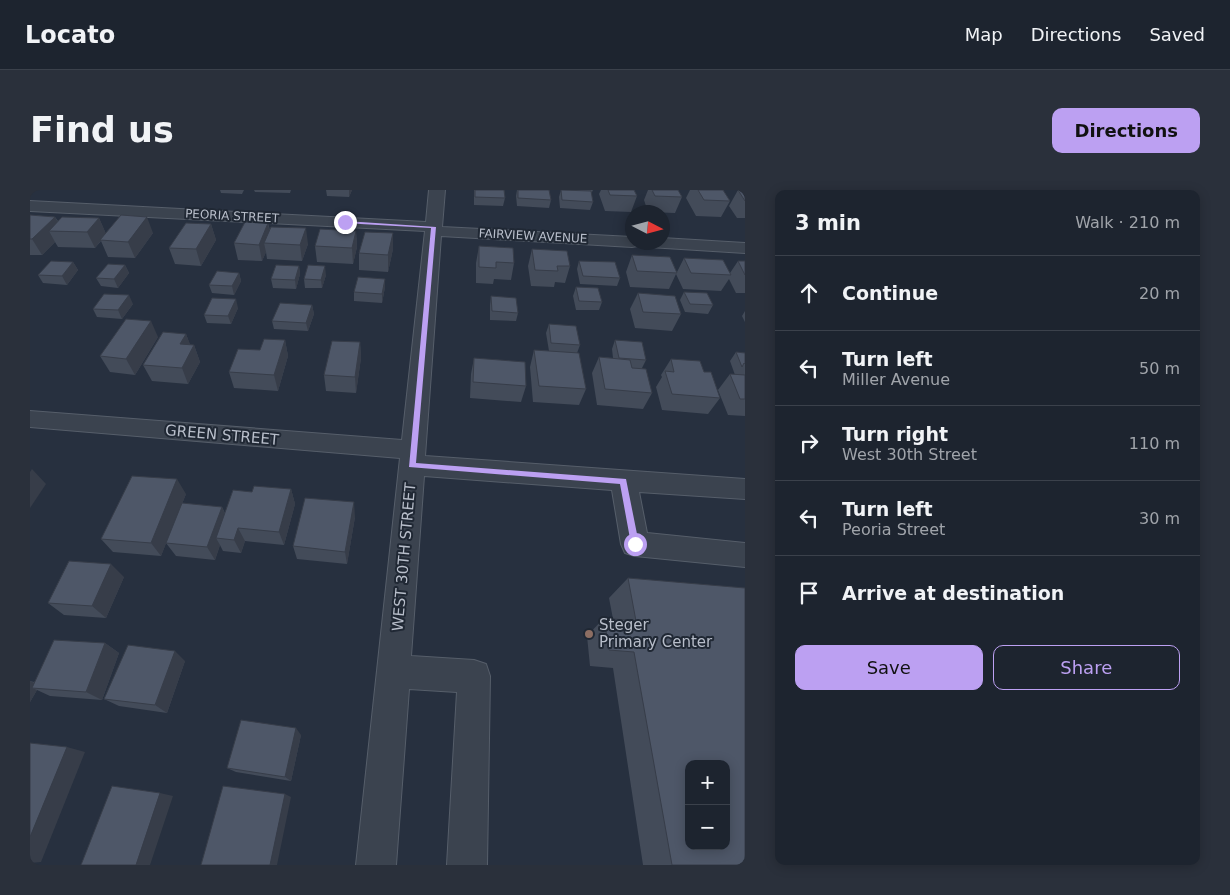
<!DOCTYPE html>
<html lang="en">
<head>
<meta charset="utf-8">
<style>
  :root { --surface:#1d242f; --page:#2a303b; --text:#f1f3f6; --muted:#a0a4aa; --line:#3b414b; --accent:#bca0f2 }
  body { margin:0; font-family:"DejaVu Sans",sans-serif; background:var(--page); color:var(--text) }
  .controls { position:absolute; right:15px; bottom:15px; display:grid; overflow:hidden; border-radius:10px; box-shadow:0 2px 12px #0003 }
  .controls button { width:45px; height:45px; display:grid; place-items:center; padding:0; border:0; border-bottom:1px solid var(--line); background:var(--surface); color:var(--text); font:25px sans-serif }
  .compass { position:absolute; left:595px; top:15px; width:45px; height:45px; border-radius:50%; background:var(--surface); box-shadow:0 2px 12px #0003; rotate:96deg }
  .stop { position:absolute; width:15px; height:15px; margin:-11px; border:4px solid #bca0f2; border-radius:50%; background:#fff }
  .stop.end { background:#bca0f2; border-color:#fff; box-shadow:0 1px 5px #0008 }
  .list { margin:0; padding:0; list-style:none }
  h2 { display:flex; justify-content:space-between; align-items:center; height:65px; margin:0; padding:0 20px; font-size:21px }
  h2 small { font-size:16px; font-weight:400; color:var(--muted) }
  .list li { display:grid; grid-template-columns:32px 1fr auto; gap:15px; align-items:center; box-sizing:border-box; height:75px; padding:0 20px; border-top:1px solid var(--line) }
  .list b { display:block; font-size:19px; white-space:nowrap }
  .list p { margin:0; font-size:16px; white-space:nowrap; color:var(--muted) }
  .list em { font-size:16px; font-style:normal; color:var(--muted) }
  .actions { display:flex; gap:10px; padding:15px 20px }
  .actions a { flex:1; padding:11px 0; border:1px solid var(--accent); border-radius:10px; text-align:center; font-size:18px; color:var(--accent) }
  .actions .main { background:var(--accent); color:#111 }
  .icon { flex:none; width:28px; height:28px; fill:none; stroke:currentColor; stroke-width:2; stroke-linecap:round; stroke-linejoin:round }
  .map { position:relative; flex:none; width:715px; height:675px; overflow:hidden; border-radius:10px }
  header { display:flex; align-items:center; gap:30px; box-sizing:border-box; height:70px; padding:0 25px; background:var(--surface); border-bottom:1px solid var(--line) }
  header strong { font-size:24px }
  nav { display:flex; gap:28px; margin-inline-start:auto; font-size:18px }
  .intro { display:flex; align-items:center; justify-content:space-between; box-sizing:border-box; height:120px; padding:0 30px }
  h1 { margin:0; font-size:35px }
  .button { padding:12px 22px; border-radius:10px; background:var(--accent); color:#111; font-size:18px; font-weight:700 }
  main { display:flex; gap:30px; padding:0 30px }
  aside { flex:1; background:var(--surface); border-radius:10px; box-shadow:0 2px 12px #0003 }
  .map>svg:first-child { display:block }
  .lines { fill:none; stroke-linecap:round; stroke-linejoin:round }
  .minor-casing { stroke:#565e6a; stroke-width:2 }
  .minor { fill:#3b434f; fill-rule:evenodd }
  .wall { fill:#434b59 }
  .shaded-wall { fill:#373d49 }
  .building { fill:#4e5768; stroke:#373d49; fill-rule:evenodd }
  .route { fill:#bca0f2 }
  .education-dot { fill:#8d6e63; stroke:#202834; stroke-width:2 }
  .labels { text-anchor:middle; stroke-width:4; stroke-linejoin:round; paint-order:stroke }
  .far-street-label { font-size:12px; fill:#b8beca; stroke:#202834 }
  .street-label { font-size:15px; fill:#b8beca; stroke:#202834 }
  .poi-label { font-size:15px; fill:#b8beca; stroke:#202834; text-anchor:start }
</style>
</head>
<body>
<header>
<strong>Locato</strong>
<nav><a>Map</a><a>Directions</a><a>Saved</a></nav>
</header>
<div class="intro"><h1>Find us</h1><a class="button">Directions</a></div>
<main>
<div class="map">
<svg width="715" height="675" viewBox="0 0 715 675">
  <rect width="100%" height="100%" fill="#27303f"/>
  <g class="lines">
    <defs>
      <path id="minor" d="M 399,0 L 415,0 L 412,37 L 602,47 L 602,52 L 610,52 L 608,56 L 602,57 L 411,46 L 395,266 L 715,289 L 715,309 L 609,302 L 617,343 L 715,353 L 715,377 L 605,366 L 595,363 L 591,354 L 582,300 L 394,286 L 381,466 L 444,470 L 456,474 L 460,486 L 457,675 L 417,675 L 427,502 L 379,499 L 366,675 L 326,675 L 370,268 L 0,237 L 0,221 L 372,250 L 395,41 L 0,21 L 0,11 L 396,32 Z
        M 632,48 L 715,53 L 715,63 L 619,57 L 613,56 L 611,52 L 632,52 Z"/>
    </defs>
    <use href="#minor" class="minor-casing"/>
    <use href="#minor" class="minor"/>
  </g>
  <path class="wall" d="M 190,0 L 214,0 L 212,4 L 191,3 Z
    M 224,0 L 261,0 L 260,3 L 225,2 Z
    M 296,0 L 322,0 L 319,7 L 297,6 Z
    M 444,0 L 474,0 L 475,8 L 473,16 L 444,15 Z
    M 487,0 L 519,0 L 521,10 L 519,18 L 487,16 L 486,6 Z
    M 531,0 L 563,0 L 562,2 L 561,2 L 563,12 L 560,20 L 530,18 L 529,7 Z
    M 571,0 L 604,0 L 607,6 L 601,22 L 575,21 L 569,4 Z
    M 618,0 L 648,0 L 652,7 L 645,23 L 618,22 L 614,10 Z
    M 660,0 L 693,0 L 700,11 L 691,27 L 666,26 L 656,8 Z
    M 708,0 L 715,0 L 715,28 L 707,28 L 699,16 Z
    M 0,25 L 25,27 L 28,31 L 69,28 L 76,44 L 123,43 L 105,68 L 78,67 L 71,51 L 65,58 L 28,57 L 25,52 L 12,65 L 0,65 Z
    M 238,33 L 240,40 L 278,54 L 272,71 L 237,69 L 236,62 L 232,71 L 208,70 L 204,53 Z
    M 181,34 L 186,50 L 171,76 L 145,74 L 139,58 Z
    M 326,41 L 327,57 L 323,74 L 287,72 L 285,56 Z
    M 449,56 L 484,73 L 481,90 L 464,89 L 463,94 L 446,93 L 446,73 Z
    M 363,59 L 358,82 L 329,80 L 329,63 Z
    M 502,59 L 540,76 L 535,93 L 525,92 L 524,97 L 501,96 L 498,76 Z
    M 602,65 L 647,82 L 654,68 L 700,83 L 708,71 L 715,71 L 715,103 L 706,103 L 699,89 L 691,101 L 653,99 L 646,84 L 639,99 L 600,97 L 596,82 Z
    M 549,71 L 590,88 L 587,96 L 550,94 L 547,79 Z
    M 43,72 L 48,80 L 37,95 L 13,93 L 8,85 Z
    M 95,75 L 99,83 L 88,98 L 71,96 L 66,88 Z
    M 269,76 L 270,84 L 266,99 L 243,98 L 241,89 Z
    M 209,83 L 211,91 L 204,105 L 182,103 L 179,95 Z
    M 296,85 L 292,98 L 275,98 L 274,89 Z
    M 355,97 L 352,113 L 324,111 L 324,102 Z
    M 546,97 L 572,112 L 569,120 L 546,120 L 543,106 Z
    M 654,102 L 683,115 L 678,124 L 655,122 L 650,110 Z
    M 608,103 L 651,124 L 642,141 L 605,138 L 600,119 Z
    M 461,106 L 488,123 L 486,131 L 460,130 L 460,115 Z
    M 103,114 L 92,129 L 67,127 L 63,119 Z
    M 282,115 L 284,124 L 278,141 L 244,139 L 242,131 Z
    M 208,118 L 201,134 L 177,133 L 174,125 Z
    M 715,121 L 715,132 L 712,126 Z
    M 519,134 L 550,155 L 547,163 L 556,199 L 549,215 L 503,212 L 500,177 L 504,160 L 519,161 L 516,143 Z
    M 156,144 L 160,155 L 164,155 L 170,172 L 158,194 L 122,191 L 113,175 Z
    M 128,147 L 105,185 L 80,182 L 70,166 Z
    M 255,150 L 258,166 L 248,201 L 204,198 L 199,182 L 230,160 Z
    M 585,150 L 616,170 L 612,178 L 622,203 L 613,219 L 567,215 L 562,183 L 569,167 L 583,168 L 582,159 Z
    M 330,152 L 331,168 L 326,203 L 296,201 L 294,185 Z
    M 706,162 L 715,163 L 715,226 L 698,225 L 688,200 L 700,184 L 705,185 L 700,171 Z
    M 444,168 L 496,196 L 491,212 L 440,208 L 441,184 Z
    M 641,169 L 674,182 L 690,208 L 678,224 L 632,220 L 626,197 L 632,187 L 631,185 Z
    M 261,299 L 265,314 L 254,355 L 215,351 L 211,363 L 193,361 L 190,355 L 185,370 L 146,366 L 136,353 L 131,366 L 83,362 L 71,349 L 156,304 L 147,326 L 192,317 L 195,323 L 222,302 Z
    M 325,327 L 317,374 L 267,369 L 263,356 Z
    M 94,387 L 76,428 L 34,425 L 18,413 Z
    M 598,388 L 715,675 L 613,675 L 583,478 L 560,476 L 557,446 L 574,428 L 583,429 L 579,408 Z
    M 75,453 L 89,463 L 72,510 L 20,506 L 7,500 L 0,512 L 0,491 L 4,492 Z
    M 155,471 L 137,523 L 89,516 L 74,509 Z
    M 271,545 L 261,591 L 206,582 L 197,578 Z"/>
  <path class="shaded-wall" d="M 319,0 L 322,0 L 319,7 Z
    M 25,27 L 33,42 L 19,41 L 25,52 L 12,65 L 2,49 Z
    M 117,27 L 123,43 L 105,68 L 98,52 Z
    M 69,28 L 76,44 L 65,58 L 57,42 Z
    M 238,33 L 241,49 L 234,53 L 236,62 L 232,71 L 229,55 Z
    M 181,34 L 186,50 L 171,76 L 166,59 Z
    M 276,38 L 278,54 L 272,71 L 270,55 Z
    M 326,41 L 327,57 L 323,74 L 322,58 Z
    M 363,43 L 363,59 L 358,82 L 358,65 Z
    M 43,72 L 48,80 L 37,95 L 32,86 Z
    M 95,75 L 99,83 L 88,98 L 84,89 Z
    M 269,76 L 270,84 L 266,99 L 265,90 Z
    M 295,76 L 296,85 L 292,98 L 291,90 Z
    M 209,83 L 211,91 L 204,105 L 202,96 Z
    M 355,89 L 355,97 L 352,113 L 352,104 Z
    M 99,105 L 103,114 L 92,129 L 88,120 Z
    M 206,109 L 208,118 L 201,134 L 198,126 Z
    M 282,115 L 284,124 L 278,141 L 276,133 Z
    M 121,131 L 128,147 L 105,185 L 96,169 Z
    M 156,144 L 162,159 L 164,155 L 170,172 L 158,194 L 152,178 L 150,154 Z
    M 255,150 L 258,166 L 248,201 L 244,185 Z
    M 330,152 L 331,168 L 326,203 L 325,187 Z
    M 2,279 L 16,294 L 0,318 L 0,282 Z
    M 147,289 L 156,304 L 131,366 L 121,353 Z
    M 261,299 L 265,314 L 254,355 L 249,342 Z
    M 324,312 L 325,327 L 317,374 L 315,362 Z
    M 192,317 L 198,331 L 186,348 L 190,355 L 185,370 L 177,357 Z
    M 208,338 L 215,351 L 211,363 L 204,350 Z
    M 81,374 L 94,387 L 76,428 L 62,416 Z
    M 75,453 L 89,463 L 72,510 L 56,502 Z
    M 145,461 L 155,471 L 137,523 L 125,515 Z
    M 0,491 L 9,495 L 2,498 L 7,500 L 0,512 Z
    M 266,538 L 271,545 L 261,591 L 255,587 Z
    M 37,557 L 55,562 L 11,672 L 0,673 L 0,647 Z
    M 130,603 L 143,606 L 120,675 L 106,675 Z
    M 255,604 L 261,607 L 247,675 L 240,675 Z"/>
  <path class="building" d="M 445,0 L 474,0 L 475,8 L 445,7 Z
    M 488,0 L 519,0 L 521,10 L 488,8 Z
    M 531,0 L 561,1 L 563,12 L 532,10 Z
    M 578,0 L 604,0 L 607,6 L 580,5 Z
    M 622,0 L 648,0 L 652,7 L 625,6 Z
    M 668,0 L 693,0 L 700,11 L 674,10 Z
    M 708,0 L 715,0 L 715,11 Z
    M 0,25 L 25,27 L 2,49 L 0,49 Z
    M 91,25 L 117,27 L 98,52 L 70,50 Z
    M 32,27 L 69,28 L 57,42 L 19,41 Z
    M 215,32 L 238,33 L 229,55 L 204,53 Z
    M 156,33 L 181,34 L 166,59 L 139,58 Z
    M 241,37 L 276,38 L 270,55 L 234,53 Z
    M 290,39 L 326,41 L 322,58 L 285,56 Z
    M 335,42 L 363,43 L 358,65 L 329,63 Z
    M 449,56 L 483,58 L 484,73 L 466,72 L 466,78 L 449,77 Z
    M 502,59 L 537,61 L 540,76 L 527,76 L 528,81 L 505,80 Z
    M 602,65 L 640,67 L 647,83 L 607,81 Z
    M 654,68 L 693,70 L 701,85 L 661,83 Z
    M 21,71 L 43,72 L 32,86 L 8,85 Z
    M 549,71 L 585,72 L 590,88 L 553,86 Z
    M 708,71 L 715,71 L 715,85 Z
    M 78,74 L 95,75 L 84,89 L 66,88 Z
    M 246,75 L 269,76 L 265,90 L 241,89 Z
    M 278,75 L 295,76 L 291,90 L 274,89 Z
    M 187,81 L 209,83 L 202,96 L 179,95 Z
    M 328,87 L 355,89 L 352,104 L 324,102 Z
    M 546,97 L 568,98 L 572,112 L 549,111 Z
    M 654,102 L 677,103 L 683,115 L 660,114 Z
    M 608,103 L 645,106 L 651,124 L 613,122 Z
    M 74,104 L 99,105 L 88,120 L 63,119 Z
    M 461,106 L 486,108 L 488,123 L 462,121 Z
    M 182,108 L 206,109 L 198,126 L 174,125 Z
    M 250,113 L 282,115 L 276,133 L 242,131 Z
    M 96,129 L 121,131 L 96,169 L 70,166 Z
    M 519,134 L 546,136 L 550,155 L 521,153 Z
    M 133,142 L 156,144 L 150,154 L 164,155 L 152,178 L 113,175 Z
    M 234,149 L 255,150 L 244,185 L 199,182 L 208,159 L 230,160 Z
    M 585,150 L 612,152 L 616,170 L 589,168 Z
    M 302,151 L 330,152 L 325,187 L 294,185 Z
    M 504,160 L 549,163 L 556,199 L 509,196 Z
    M 706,162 L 715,163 L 715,174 L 714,173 L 712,177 Z
    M 569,167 L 600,170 L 602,178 L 616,179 L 622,203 L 575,199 Z
    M 444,168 L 495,172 L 496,196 L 443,192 Z
    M 641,169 L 670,171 L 674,182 L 681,182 L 690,208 L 642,204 L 635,181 L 644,182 Z
    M 700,184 L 715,185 L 715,209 L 710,209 Z
    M 102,286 L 147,289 L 121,353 L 71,349 Z
    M 224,296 L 261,299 L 249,342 L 208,338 L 204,350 L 186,348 L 203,300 L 222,302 Z
    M 275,308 L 324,312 L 315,362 L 263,356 Z
    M 152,313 L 192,317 L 177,357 L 136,353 Z
    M 39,371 L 81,374 L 62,416 L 18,413 Z
    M 598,388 L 715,398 L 715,675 L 642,675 L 604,462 L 579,460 L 574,428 L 606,431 ZM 659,574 L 696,574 L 696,656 L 659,656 Z
    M 24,450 L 75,453 L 56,502 L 2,498 Z
    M 98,455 L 145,461 L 125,515 L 74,509 Z
    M 211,530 L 266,538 L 255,587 L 197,578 Z
    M 0,553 L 37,557 L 0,647 Z
    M 82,596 L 130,603 L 106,675 L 51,675 Z
    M 193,596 L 255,604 L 240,675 L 171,675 Z"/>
  <path class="route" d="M 315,31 L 406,37 L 386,273 L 596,289 L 609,354 L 608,356 L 602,356 L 601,354 L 590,294 L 379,277 L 401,38 L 313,33 Z"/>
  <circle class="education-dot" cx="559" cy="444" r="5"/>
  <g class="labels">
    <g class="far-street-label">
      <text transform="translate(202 26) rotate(3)" y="4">PEORIA STREET</text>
      <text transform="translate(503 46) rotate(3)" y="4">FAIRVIEW AVENUE</text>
    </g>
    <g class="street-label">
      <text transform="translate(192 245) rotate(5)" y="5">GREEN STREET</text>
      <text transform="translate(374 367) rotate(-85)" y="5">WEST 30TH STREET</text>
    </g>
    <g class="poi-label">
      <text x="569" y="440">Steger<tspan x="569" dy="17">Primary Center</tspan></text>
    </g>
  </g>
</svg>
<div class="controls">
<button>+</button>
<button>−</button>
</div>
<svg class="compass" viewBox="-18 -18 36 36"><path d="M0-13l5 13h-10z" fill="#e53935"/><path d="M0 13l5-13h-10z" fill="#a0a4aa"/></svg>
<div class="stop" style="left:605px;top:354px"></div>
<div class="stop end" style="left:315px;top:32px"></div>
</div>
<aside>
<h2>3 min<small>Walk · 210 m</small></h2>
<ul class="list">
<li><svg class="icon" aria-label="ahead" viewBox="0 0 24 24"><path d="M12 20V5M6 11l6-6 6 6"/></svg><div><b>Continue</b></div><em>20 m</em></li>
<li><svg class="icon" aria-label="left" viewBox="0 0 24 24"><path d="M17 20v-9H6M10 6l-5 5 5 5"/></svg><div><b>Turn left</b><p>Miller Avenue</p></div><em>50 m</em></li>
<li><svg class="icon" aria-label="right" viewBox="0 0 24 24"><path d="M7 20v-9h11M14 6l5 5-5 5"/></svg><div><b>Turn right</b><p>West 30th Street</p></div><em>110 m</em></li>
<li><svg class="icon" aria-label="left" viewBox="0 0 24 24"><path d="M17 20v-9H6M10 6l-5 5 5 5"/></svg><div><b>Turn left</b><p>Peoria Street</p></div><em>30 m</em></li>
<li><svg class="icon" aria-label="arrive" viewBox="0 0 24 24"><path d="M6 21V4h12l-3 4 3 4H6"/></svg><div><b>Arrive at destination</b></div></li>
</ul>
<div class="actions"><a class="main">Save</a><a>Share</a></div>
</aside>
</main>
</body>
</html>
